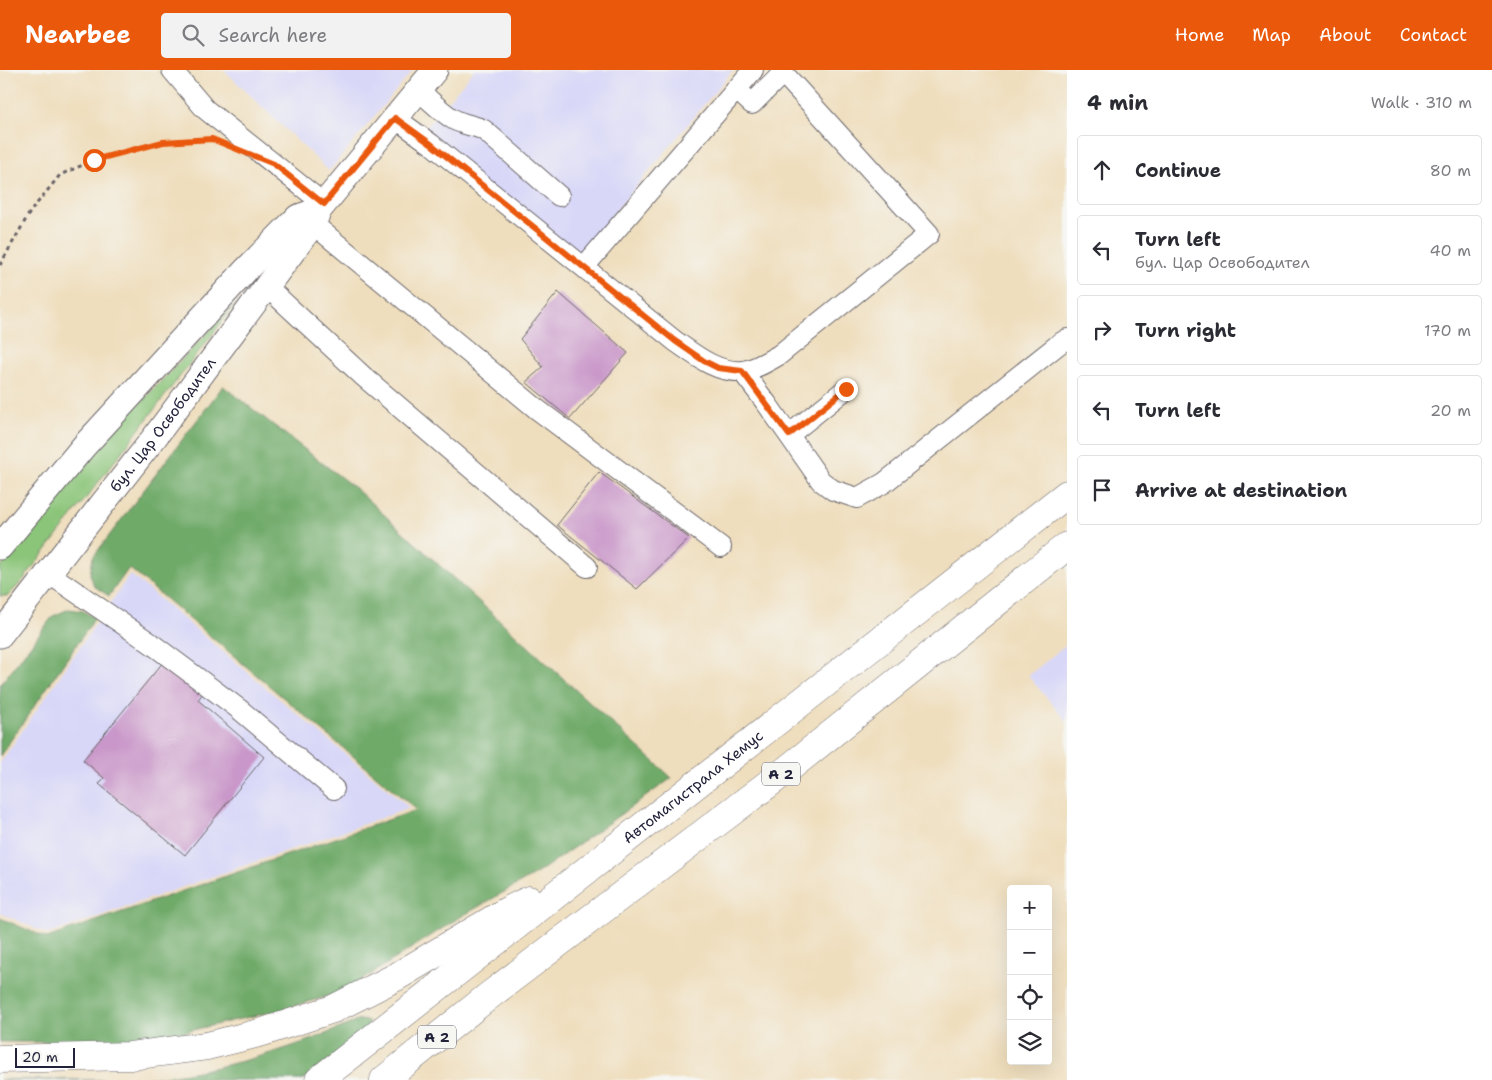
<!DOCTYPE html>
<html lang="en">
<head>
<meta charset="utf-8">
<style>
  :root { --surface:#fff; --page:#f2f2f3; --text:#2b2b33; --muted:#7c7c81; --line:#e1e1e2; --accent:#ea580c }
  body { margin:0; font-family:"Shantell Sans",sans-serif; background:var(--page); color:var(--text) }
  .controls { position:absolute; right:15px; bottom:15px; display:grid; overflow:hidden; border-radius:5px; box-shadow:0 5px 20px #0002 }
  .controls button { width:45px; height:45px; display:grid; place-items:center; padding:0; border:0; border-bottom:1px solid var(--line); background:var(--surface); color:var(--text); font:25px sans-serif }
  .scale { position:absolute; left:15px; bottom:12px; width:60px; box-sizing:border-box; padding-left:5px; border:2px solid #22223b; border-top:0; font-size:14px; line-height:18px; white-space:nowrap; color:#22223b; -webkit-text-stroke:4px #f6f6f2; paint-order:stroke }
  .stop { position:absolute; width:15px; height:15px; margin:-11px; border:4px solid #ea580c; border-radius:50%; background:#fff }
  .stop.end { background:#ea580c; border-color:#fff; box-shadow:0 1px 5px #0008 }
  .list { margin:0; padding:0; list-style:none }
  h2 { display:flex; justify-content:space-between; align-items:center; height:65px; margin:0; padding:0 20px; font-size:21px }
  h2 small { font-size:16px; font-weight:400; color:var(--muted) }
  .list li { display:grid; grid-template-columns:32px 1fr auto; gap:15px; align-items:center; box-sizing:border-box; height:70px; margin:0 10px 10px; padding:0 10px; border:1px solid var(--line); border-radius:5px }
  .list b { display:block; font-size:19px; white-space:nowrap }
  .list p { margin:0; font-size:16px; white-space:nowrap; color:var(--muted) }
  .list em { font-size:16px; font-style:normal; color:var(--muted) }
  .icon { flex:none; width:28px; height:28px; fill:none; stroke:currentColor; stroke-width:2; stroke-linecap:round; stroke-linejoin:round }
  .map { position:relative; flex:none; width:1067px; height:1010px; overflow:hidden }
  header { display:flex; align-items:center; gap:30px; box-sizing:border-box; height:70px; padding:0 25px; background:var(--accent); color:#fff }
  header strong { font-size:24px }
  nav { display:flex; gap:28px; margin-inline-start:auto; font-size:18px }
  .search { width:350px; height:45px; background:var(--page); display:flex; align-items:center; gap:12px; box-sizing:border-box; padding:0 18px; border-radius:5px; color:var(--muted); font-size:19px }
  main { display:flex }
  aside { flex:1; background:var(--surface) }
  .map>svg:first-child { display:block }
  .built { fill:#d8d7f8 }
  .green { fill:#8bc579; stroke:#56745a }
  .forest { fill:#70aa69; stroke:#496652 }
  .building { fill:#c997c9 }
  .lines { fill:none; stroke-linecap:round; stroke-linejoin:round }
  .minor-casing { stroke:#6a6468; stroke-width:22 }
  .major-casing { stroke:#6a6468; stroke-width:27 }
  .highway-casing { stroke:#6a6468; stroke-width:29 }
  .path { stroke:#6a6468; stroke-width:3; stroke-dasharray:4 4; stroke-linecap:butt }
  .minor { stroke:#fff; stroke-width:20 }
  .major { stroke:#fff; stroke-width:25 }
  .highway { stroke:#fff; stroke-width:28 }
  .route { stroke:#ea580c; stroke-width:6 }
  .labels { text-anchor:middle; stroke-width:4; stroke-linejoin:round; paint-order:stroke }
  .shield { fill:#f6f6f2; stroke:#626272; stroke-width:1 }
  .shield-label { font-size:14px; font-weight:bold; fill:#22223b }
  .street-label { font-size:15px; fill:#22223b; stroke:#f6f6f2 }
</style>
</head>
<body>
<header>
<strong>Nearbee</strong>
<div class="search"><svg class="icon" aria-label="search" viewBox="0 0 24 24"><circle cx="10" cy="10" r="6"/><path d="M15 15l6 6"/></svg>Search here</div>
<nav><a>Home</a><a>Map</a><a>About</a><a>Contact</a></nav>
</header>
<main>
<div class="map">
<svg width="1067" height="1010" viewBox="0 0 1067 1010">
  <rect width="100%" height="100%" fill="#f6f6f2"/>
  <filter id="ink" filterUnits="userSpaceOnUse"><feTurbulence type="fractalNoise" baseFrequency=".02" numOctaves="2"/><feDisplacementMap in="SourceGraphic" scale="10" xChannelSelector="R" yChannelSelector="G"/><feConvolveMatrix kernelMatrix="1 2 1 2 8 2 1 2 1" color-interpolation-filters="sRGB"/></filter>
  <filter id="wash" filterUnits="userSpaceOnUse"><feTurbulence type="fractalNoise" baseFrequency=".0096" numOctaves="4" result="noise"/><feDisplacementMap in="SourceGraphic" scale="20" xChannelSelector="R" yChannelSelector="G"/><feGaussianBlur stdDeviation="1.12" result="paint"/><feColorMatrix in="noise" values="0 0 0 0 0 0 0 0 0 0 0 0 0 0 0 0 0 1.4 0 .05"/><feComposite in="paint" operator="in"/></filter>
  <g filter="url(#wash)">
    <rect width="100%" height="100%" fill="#efdebd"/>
    <path class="built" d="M 224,0 L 413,0 L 329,101 Z
      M 474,0 L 733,0 L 572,194 L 419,66 Z
      M 130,504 L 410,738 L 48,864 L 0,843 L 0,693 Z
      M 1067,574 L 1067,651 L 1028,606 Z"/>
    <path class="green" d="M 238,231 L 23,510 L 8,526 L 0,526 L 0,498 L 5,491 L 68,413 L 121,353 Z"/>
    <path class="forest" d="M 223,316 L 356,419 L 672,708 L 539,802 L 457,849 L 343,922 L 280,940 L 153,969 L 94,972 L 0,972 L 0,848 L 47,868 L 417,740 L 129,498 L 109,526 L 94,516 L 90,504 L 93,487 Z
      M 69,539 L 83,541 L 95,548 L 0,686 L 0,615 L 53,546 Z
      M 359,950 L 369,951 L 368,961 L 303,1010 L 0,1010 C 10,1009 23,1010 34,1010 C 64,1010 95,1010 125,1010 C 207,1005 284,983 359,950 Z"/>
    <g id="blocks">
      <path class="building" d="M 558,222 L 628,283 L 570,349 L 526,312 L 543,297 L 520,269 Z
        M 599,402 L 689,468 L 637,519 L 557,455 Z
        M 164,591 L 202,624 L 198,630 L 264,687 L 185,785 L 99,714 L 104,708 L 83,690 Z"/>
    </g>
  </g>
  <g filter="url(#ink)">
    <use href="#blocks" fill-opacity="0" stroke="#6a6468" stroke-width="1"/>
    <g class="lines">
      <defs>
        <path id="minor" d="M 172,0 L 205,39 L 324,134
          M 418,20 C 429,29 441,42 453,49 C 463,55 474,55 484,60 L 559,126
          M 395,48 L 431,74 L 675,271 C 695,285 716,303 743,301 C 756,299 768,291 779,285 L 929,164 L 783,3 L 752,34 L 736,19
          M 313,154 L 538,340 L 721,477
          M 584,197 L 753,0
          M 266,216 L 364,307 L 587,497
          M 742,301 L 767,334 L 821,411 L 833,420 L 857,428 L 884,413 L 1059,274 L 1067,269
          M 789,365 L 846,319
          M 48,503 L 152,574 L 239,639 L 334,719"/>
        <g id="major">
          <path d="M 0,477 L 84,376 L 245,201 L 298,147 L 319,140"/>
          <path id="s1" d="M 0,565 L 154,368 L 313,154 L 319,140 L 435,0"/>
        </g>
        <g id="highway">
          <path d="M 0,989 L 130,986 L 207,976 L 263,962 L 333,939 L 396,907 L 507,841 L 529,830"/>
          <path id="s2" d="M 319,1010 L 1067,424"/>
          <path d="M 384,1010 L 490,925 L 784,702 L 1067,476"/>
        </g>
      </defs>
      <use href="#minor" class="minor-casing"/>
      <use href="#major" class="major-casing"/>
      <use href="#highway" class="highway-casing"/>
      <path class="path" d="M 0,195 L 30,142 L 60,105 L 94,90 L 163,72 L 211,69"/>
      <use href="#minor" class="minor"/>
      <use href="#major" class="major"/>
      <use href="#highway" class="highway"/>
    </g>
  </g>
  <g class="lines" filter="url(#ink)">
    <path class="route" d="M 94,90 L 163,72 L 212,69 L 274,94 L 324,134 L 395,48 L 431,74 L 675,271 L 704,291 L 718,298 L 742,301 L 789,365 L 846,319"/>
  </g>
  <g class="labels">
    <g class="shield">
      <rect x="762" y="692.5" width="38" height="23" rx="4"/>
      <rect x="418" y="955.5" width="38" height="23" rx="4"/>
    </g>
    <g class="shield-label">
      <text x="781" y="709">A 2</text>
      <text x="437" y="972">A 2</text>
    </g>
    <g class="street-label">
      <text dy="5" stroke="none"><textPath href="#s1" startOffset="266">бул. Цар Освободител</textPath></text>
      <text dy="5" stroke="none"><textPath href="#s2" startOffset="475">Автомагистрала Хемус</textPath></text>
    </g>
  </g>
</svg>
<div class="controls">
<button>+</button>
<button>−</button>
<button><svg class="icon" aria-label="locate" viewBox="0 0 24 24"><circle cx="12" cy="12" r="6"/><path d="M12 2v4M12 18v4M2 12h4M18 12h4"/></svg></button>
<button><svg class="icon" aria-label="layers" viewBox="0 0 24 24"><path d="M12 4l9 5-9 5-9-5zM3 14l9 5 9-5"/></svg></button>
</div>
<div class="scale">20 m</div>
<div class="stop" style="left:94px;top:90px"></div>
<div class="stop end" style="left:846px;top:319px"></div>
</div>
<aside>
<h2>4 min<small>Walk · 310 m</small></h2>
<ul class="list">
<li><svg class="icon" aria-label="ahead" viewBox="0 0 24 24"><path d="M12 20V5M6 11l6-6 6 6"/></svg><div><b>Continue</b></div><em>80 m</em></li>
<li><svg class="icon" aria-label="left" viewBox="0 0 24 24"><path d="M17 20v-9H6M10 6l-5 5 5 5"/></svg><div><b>Turn left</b><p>бул. Цар Освободител</p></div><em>40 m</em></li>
<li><svg class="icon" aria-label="right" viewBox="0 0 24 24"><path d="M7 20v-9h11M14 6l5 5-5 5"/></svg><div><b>Turn right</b></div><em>170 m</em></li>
<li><svg class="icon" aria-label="left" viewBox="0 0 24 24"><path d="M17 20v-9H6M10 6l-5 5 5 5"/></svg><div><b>Turn left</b></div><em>20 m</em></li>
<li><svg class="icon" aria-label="arrive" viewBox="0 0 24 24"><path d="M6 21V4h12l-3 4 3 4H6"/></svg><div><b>Arrive at destination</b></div></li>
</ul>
</aside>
</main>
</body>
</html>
